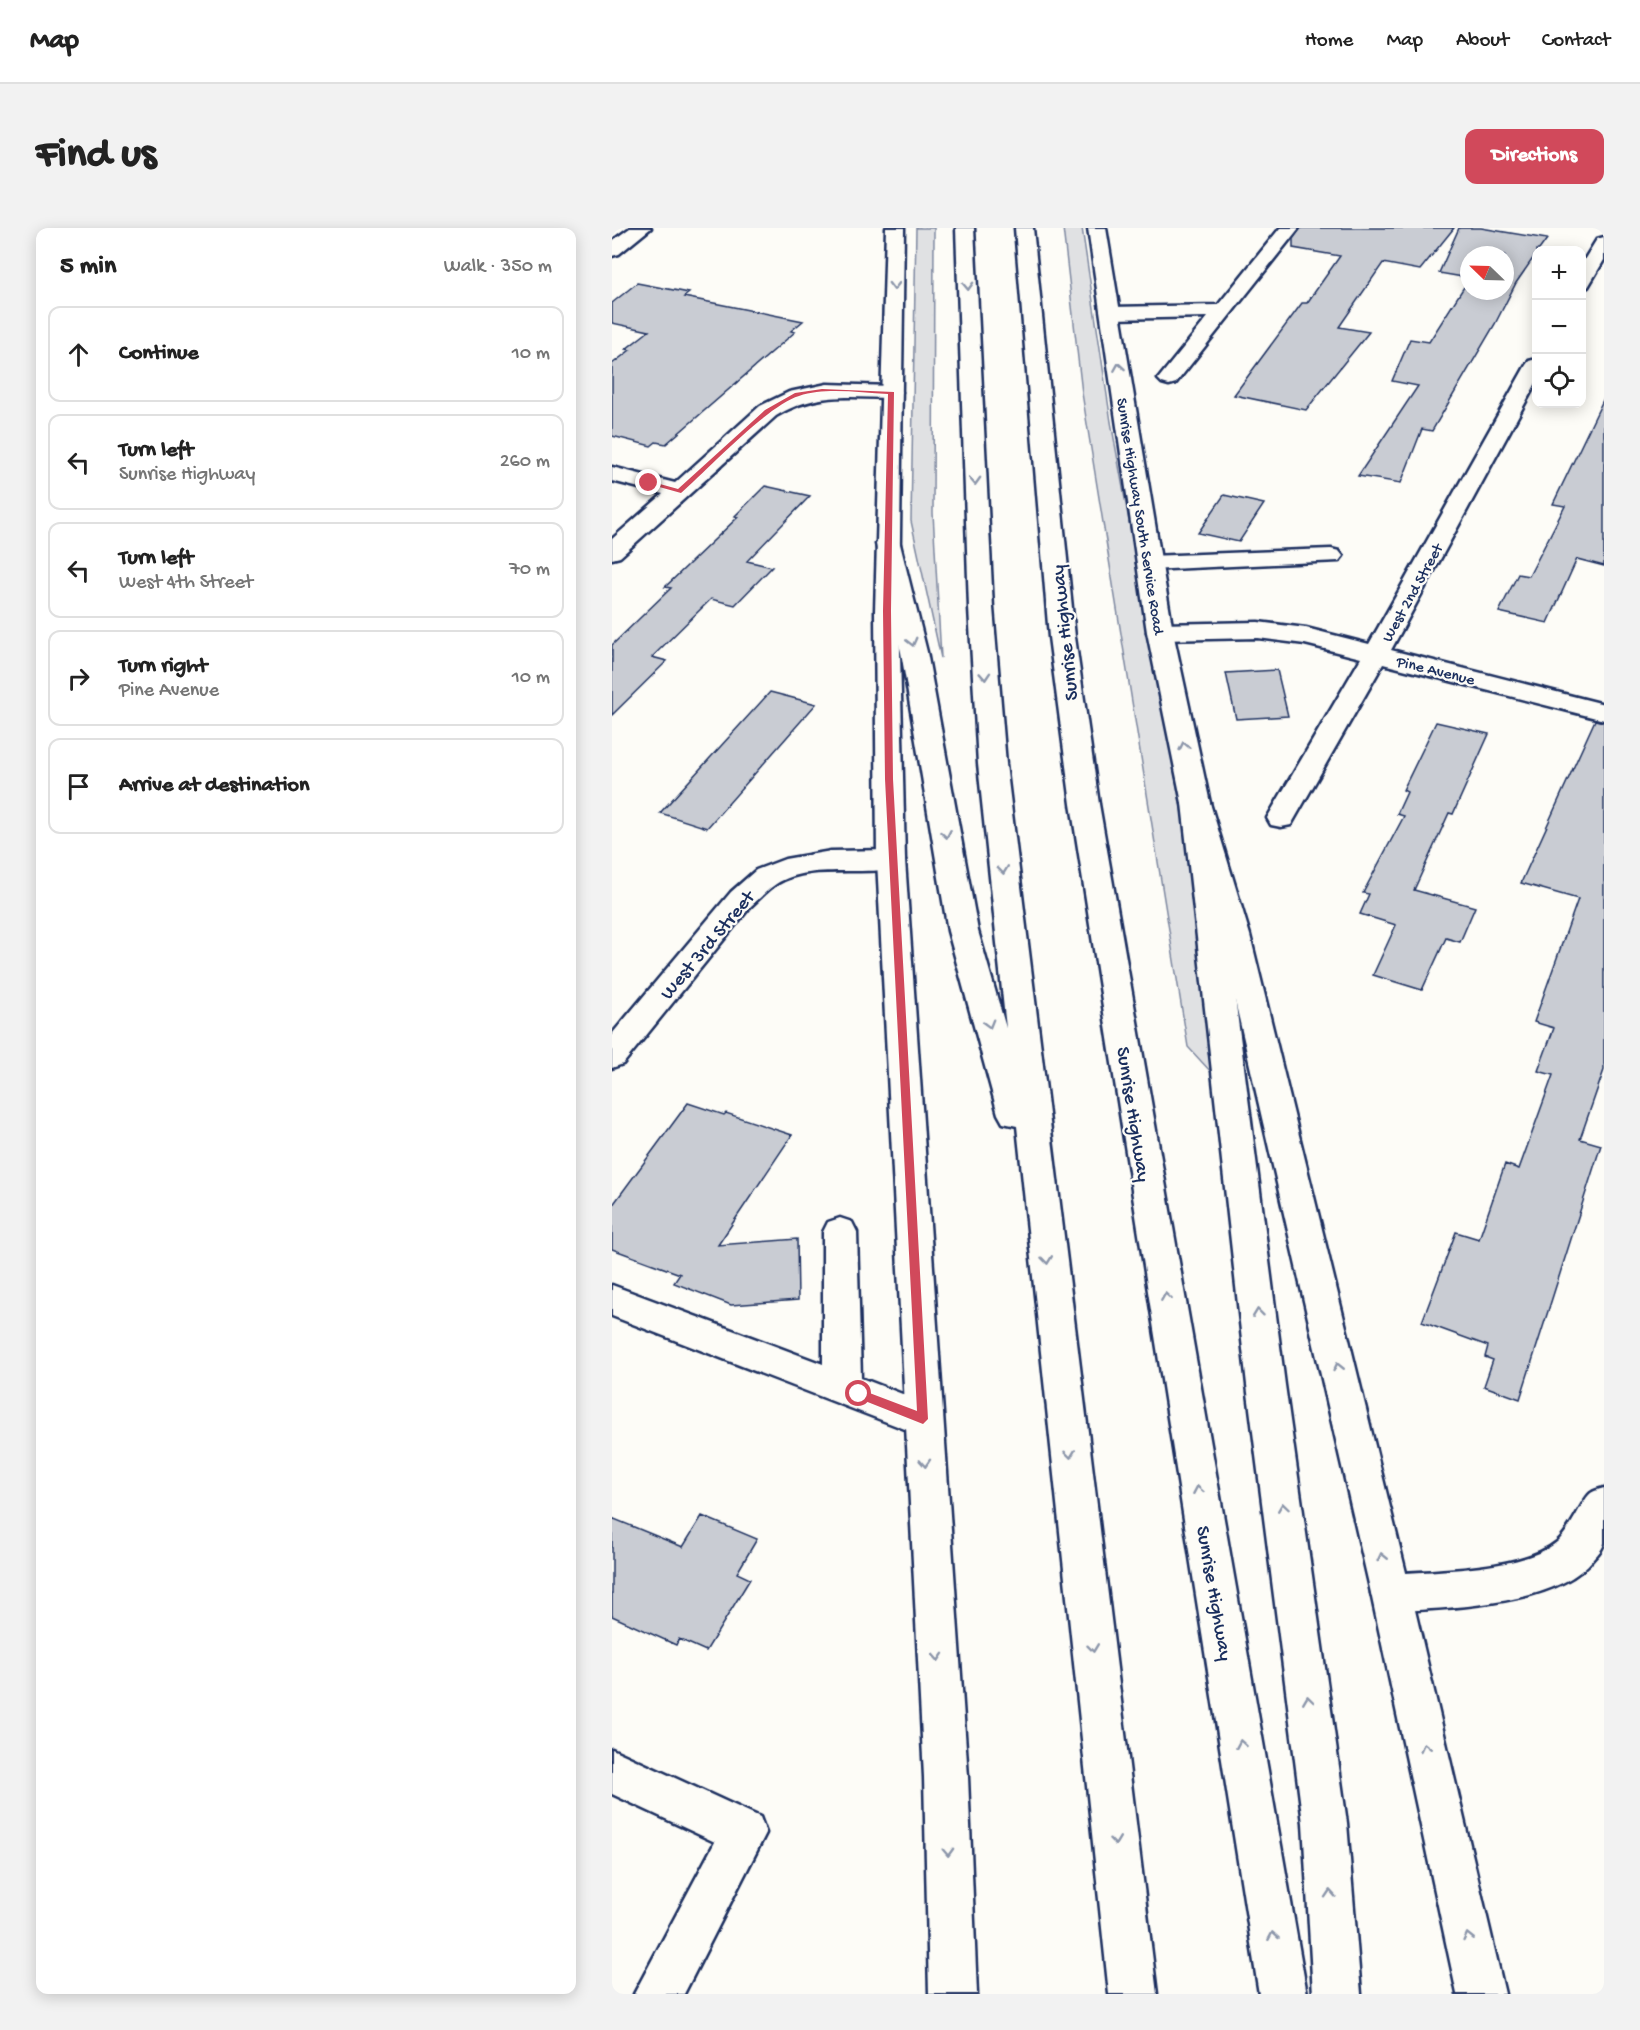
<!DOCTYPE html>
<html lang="en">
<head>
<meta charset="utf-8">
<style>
  :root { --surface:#fff; --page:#f2f2f2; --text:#222; --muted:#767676; --line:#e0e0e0; --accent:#d1495b }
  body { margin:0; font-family:"Gochi Hand",sans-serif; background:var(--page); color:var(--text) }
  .controls { position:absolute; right:18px; top:18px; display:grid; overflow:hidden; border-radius:12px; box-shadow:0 3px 15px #0003 }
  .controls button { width:54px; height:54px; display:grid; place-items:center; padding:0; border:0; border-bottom:2px solid var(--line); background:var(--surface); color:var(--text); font:30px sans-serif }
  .compass { position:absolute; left:848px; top:18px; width:54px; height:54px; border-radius:50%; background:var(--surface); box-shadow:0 3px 15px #0003; rotate:293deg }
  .stop { position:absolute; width:18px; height:18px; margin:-14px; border:4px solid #d1495b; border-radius:50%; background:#fff }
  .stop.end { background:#d1495b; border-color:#fff; box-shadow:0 2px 6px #0008 }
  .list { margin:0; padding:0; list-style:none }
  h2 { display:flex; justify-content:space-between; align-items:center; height:78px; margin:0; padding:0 24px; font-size:26px }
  h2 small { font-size:20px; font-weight:400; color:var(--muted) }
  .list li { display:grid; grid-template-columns:39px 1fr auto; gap:18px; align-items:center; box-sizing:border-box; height:96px; margin:0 12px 12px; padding:0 12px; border:2px solid var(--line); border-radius:12px }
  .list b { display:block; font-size:22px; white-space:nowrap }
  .list p { margin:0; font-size:20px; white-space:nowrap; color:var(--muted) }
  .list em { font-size:20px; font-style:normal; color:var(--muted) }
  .icon { flex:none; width:33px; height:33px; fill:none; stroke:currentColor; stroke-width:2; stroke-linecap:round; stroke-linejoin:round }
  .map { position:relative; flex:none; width:992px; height:1766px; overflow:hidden; border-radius:12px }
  header { display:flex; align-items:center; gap:36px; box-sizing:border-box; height:84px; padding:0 30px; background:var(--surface); border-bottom:2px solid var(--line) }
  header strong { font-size:28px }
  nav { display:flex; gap:33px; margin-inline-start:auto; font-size:21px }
  .intro { display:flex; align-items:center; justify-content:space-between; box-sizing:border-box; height:144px; padding:0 36px }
  h1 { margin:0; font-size:42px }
  .button { padding:15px 27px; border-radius:12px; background:var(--accent); color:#fff; font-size:21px; font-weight:700 }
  main { display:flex; gap:36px; padding:0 36px }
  aside { flex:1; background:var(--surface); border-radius:12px; box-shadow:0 3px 15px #0003 }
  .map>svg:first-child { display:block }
  .green { fill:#e0e1e3; stroke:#7e88a0; stroke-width:1.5 }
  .building { fill:#c9ccd3; stroke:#1b2f5e; stroke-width:1.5 }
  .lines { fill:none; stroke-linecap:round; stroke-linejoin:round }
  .minor-casing { stroke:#1b2f5e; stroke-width:5 }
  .major-casing { stroke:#1b2f5e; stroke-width:5 }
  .highway-casing { stroke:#1b2f5e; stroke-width:5 }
  .minor { fill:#fdfcf7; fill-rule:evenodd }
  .major { fill:#fdfcf7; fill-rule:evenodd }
  .highway { fill:#fdfcf7; fill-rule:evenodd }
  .oneway { stroke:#8c96aa }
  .route { fill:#d1495b }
  .labels { text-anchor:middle; stroke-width:4.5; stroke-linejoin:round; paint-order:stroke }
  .far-street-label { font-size:16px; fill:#1b2f5e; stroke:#fdfcf7 }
  .street-label { font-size:20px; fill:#1b2f5e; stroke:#fdfcf7 }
</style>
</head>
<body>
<header>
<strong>Map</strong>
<nav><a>Home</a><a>Map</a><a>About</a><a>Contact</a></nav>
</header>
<div class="intro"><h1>Find us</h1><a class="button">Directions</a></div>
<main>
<aside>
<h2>5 min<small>Walk · 350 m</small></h2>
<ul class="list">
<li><svg class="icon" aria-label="ahead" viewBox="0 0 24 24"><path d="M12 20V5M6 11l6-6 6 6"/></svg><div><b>Continue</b></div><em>10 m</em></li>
<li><svg class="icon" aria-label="left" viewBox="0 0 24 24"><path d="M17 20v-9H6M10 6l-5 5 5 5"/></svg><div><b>Turn left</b><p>Sunrise Highway</p></div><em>260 m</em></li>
<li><svg class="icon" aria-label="left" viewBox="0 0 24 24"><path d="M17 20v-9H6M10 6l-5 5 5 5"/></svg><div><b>Turn left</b><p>West 4th Street</p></div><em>70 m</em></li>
<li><svg class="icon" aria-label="right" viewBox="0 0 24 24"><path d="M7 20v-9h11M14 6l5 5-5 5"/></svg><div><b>Turn right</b><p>Pine Avenue</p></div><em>10 m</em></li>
<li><svg class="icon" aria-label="arrive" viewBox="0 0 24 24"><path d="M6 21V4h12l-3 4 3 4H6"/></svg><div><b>Arrive at destination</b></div></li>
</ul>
</aside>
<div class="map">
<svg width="992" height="1766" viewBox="0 0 992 1766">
  <rect width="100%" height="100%" fill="#fdfcf7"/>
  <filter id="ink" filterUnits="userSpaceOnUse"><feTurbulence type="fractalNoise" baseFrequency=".0167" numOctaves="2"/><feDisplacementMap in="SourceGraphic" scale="12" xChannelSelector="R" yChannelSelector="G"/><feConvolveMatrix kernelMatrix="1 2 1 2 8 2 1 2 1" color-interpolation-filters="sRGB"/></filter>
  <g filter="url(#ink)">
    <path class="green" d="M 304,0 L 322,0 L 321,285 L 329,430 L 299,293 Z
      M 451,0 L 470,0 L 499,194 L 588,685 L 599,844 L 576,819 L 470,165 Z"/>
    <path class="building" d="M 689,0 L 842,0 L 808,42 L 771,35 L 727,99 L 757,104 L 694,182 L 622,167 L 690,75 L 695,75 L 728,28 L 681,20 L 681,11 Z
      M 847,0 L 869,0 L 935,11 L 927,22 L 924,22 L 924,26 L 904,55 L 883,96 L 820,203 L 810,201 L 789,255 L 746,248 L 806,158 L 780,153 L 798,111 L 817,114 L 857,51 L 857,63 L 893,63 L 893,27 L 857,27 L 857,50 L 827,45 Z
      M 25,55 L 77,65 L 72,69 L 191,93 L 179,103 L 183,104 L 54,216 L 44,214 L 39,218 L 0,208 L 0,136 L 18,122 L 14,121 L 37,103 L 0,95 L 0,75 Z
      M 992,170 L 992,338 L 965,331 L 936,395 L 887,384 L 906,346 L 917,348 L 953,278 L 941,276 Z
      M 153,258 L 198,268 L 135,333 L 160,339 L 123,377 L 99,371 L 40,429 L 55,433 L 0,487 L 0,417 L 59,360 L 53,359 L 126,289 L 123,288 Z
      M 612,267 L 652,276 L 627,314 L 586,305 Z
      M 665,442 L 676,488 L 624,491 L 614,445 Z
      M 158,464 L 204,476 L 95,600 L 48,585 Z
      M 983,492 L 992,494 L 992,842 L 968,911 L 989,917 L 908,1171 L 872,1158 L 881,1132 L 873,1129 L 876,1118 L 810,1094 L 844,1004 L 867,1011 L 893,936 L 907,941 L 941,847 L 926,843 L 942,800 L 922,794 L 966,671 L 909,655 Z
      M 824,494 L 877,506 L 841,586 L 837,585 L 802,662 L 863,679 L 848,714 L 834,710 L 810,762 L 761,747 L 784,697 L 748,686 L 757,666 L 751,665 L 792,588 L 785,586 L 795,564 L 791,562 Z
      M 76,875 L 112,887 L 114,885 L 180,907 L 106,1017 L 185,1011 L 186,1072 L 119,1077 L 62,1055 L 68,1046 L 0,1021 L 0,978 Z
      M 90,1288 L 145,1311 L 125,1345 L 138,1351 L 94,1423 L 67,1411 L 64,1417 L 0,1388 L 0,1290 L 71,1319 Z"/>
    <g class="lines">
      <defs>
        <path id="minor" d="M 18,0 L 39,0 L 7,26 L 0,28 L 0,13 Z
          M 668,0 L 687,0 L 564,155 L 557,157 L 550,155 L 546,151 L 596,89 L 499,91 L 492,89 L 489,85 L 492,81 L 499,79 L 606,77 Z
          M 992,9 L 992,32 L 976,59 L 969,61 L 969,37 L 985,11 Z
          M 924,131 L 924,155 L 779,422 L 992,476 L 992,492 L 771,436 L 679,597 L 669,599 L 659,597 L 655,590 L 749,430 L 693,416 L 646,410 L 548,412 L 539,409 L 535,404 L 539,399 L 548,396 L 646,394 L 694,400 L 757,416 L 914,137 L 917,133 Z
          M 215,156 L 279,158 L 287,159 L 290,164 L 287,169 L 279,170 C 236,169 202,164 164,188 L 8,329 L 0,331 L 0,311 L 51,266 L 0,253 L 0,239 L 63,255 L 148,178 L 177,164 Z
          M 719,321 L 727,323 L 731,328 L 727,333 L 537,342 L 528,340 L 525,335 L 528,330 L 537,328 Z
          M 279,622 L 289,625 L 293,632 L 289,639 C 252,649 198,634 164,656 C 155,662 147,671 139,678 L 11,836 L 0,840 L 0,806 L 119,664 L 144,642 L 173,631 L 219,623 Z
          M 228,990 L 240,994 L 245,1004 L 249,1150 L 324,1179 L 330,1191 L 324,1203 L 311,1208 L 0,1088 L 0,1057 L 211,1136 L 211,1004 L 216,994 Z
          M 992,1260 C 992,1277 992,1299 992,1315 C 991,1320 986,1326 982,1330 C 945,1379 836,1379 779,1384 L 765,1379 L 759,1365 L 765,1351 L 779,1346 C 824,1342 910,1343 945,1314 C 959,1302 970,1272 979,1265 C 982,1263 988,1261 992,1260 Z
          M 0,1521 L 148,1589 L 154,1605 L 72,1766 L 22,1766 L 103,1614 L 0,1566 Z"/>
        <path id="major" d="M 274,0 L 292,0 L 287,383 L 293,632 L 356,1549 L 365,1766 L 317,1766 L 312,1549 L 265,632 L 263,383 Z
          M 476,0 L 494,0 L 561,404 L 598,575 L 638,707 L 799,1365 L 893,1766 L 845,1766 L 759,1365 L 608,707 L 570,575 L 535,404 Z"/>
        <path id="highway" d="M 344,0 L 362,0 L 381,380 L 394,536 L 545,1766 L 497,1766 L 405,898 L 391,895 L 386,886 L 336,703 L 289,424 L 264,316 L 268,311 L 276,309 L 284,311 L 288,316 L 315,424 L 366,703 L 394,800 L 366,536 L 357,380 Z
          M 403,0 L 421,0 L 463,409 L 487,576 L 695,1766 L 647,1766 L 459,576 L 437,409 Z
          M 584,566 L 594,569 L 598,575 L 673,1157 L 735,1595 L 749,1766 L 701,1766 L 691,1595 L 635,1157 L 570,575 L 574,569 Z"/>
      </defs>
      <use href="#minor" class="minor-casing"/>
      <use href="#major" class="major-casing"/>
      <use href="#highway" class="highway-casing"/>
      <use href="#minor" class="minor"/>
      <use href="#major" class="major"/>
      <use href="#highway" class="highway"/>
    </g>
    <defs><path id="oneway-chevron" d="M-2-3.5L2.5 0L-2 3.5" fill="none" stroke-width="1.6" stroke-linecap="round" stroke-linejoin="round" transform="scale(1.5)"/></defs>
    <g class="oneway">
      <use href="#oneway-chevron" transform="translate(282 58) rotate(91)"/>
      <use href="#oneway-chevron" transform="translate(356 58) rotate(88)"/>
      <use href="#oneway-chevron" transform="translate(507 139) rotate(-99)"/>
      <use href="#oneway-chevron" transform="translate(363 253) rotate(88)"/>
      <use href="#oneway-chevron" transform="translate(300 414) rotate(76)"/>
      <use href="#oneway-chevron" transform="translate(373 448) rotate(86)"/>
      <use href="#oneway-chevron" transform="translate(572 518) rotate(-102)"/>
      <use href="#oneway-chevron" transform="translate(334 606) rotate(80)"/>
      <use href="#oneway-chevron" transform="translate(391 642) rotate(83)"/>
      <use href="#oneway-chevron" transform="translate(377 796) rotate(74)"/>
      <use href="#oneway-chevron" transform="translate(435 1032) rotate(83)"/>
      <use href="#oneway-chevron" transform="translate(554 1069) rotate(-99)"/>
      <use href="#oneway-chevron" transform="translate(646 1085) rotate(-97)"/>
      <use href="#oneway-chevron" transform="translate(726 1139) rotate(-103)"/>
      <use href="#oneway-chevron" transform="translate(458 1226) rotate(83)"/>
      <use href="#oneway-chevron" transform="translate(313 1235) rotate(86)"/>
      <use href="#oneway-chevron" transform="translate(586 1262) rotate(-100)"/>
      <use href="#oneway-chevron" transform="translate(671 1279) rotate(-98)"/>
      <use href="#oneway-chevron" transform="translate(770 1329) rotate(-103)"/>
      <use href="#oneway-chevron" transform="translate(481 1420) rotate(83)"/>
      <use href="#oneway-chevron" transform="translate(326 1429) rotate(86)"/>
      <use href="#oneway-chevron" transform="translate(696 1472) rotate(-98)"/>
      <use href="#oneway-chevron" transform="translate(629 1516) rotate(-100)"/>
      <use href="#oneway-chevron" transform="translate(813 1519) rotate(-103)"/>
      <use href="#oneway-chevron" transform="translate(503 1613) rotate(83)"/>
      <use href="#oneway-chevron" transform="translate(336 1624) rotate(88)"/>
      <use href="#oneway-chevron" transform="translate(718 1666) rotate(-94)"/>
      <use href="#oneway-chevron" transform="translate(661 1708) rotate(-100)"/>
      <use href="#oneway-chevron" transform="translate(856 1709) rotate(-103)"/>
    </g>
  </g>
  <path class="route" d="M 210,161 L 282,164 L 279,383 L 281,551 L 316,1191 L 311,1196 L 243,1169 L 241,1166 L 247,1161 L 305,1183 L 273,551 L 271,383 L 276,166 C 248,165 214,159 187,168 C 156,177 96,241 69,265 L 33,255 L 37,253 L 66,261 L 153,182 L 183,165 Z"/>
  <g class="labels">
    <g class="far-street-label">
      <text transform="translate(530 288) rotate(81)" y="6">Sunrise Highway South Service Road</text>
      <text transform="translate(799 364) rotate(-61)" y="6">West 2nd Street</text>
      <text transform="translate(824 441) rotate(14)" y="6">Pine Avenue</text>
    </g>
    <g class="street-label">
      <text transform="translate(451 405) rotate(-96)" y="7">Sunrise Highway</text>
      <text transform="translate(94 716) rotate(-50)" y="7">West 3rd Street</text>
      <text transform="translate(523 886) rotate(81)" y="7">Sunrise Highway</text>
      <text transform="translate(604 1365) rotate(80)" y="7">Sunrise Highway</text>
    </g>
  </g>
</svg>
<div class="controls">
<button>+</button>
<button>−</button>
<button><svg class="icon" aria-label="locate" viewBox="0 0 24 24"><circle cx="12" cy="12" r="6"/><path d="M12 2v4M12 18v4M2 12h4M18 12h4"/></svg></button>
</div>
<svg class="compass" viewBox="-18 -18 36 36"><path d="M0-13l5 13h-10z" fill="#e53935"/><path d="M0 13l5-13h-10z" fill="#767676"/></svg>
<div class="stop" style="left:247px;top:1166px"></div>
<div class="stop end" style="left:37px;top:255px"></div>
</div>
</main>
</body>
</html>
